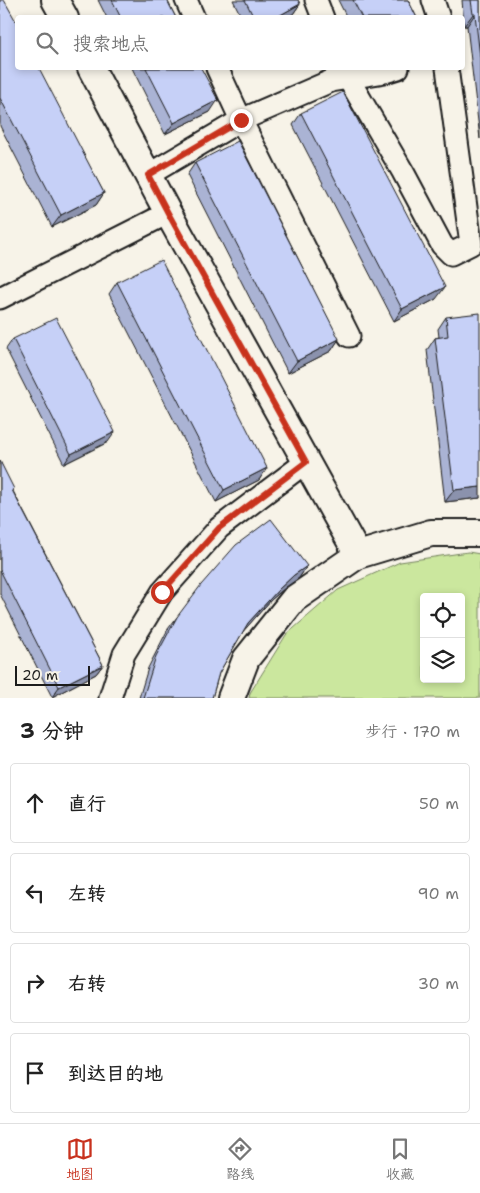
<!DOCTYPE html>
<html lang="zh">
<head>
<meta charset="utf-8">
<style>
  :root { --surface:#fff; --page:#f6f6f6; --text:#222; --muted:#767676; --line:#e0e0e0; --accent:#c8321e }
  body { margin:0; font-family:"Shantell Sans","LXGW WenKai TC",sans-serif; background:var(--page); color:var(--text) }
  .controls { position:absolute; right:15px; bottom:15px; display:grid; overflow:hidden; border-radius:5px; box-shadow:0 2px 8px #0003 }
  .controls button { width:45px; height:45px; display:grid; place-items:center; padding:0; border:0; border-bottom:1px solid var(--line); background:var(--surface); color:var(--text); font:25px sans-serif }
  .scale { position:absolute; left:15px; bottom:12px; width:75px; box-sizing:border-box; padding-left:5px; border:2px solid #1c1c1c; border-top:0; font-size:14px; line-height:18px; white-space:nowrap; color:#1c1c1c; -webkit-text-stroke:4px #f7f3e8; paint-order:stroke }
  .stop { position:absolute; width:15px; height:15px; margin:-11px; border:4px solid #c8321e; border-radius:50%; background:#fff }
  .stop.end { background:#c8321e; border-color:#fff; box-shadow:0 1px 5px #0008 }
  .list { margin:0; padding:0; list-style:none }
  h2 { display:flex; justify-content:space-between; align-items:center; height:65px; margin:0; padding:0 20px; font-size:21px }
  h2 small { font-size:16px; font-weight:400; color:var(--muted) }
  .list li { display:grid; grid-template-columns:32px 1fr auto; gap:15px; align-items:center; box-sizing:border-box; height:80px; margin:0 10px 10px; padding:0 10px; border:1px solid var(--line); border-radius:5px }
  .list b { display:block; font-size:19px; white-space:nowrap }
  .list em { font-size:16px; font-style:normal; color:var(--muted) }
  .icon { flex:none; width:28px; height:28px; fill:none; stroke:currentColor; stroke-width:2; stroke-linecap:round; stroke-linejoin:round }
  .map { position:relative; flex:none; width:480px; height:698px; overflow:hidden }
  .search { position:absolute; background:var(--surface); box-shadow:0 2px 8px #0003; left:15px; right:15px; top:15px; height:55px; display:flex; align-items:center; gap:12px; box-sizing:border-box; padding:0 18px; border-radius:5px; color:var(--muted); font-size:19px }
  .sheet { height:425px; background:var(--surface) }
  nav { display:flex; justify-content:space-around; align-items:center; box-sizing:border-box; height:70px; border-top:1px solid var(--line); background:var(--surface); font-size:14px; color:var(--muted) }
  nav a { display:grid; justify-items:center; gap:2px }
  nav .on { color:var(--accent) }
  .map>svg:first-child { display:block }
  .green { fill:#cbe79e; stroke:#74825d; fill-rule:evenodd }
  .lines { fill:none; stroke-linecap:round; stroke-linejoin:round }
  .minor-casing { stroke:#1c1c1c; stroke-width:25 }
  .tertiary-casing { stroke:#1c1c1c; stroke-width:30 }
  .minor { stroke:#f7f3e8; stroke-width:21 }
  .tertiary { stroke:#f7f3e8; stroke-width:26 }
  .wall { fill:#aab3d4; stroke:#1c1c1c }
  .shaded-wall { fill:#8b92ad; stroke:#1c1c1c }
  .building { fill:#c6d0f7; stroke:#1c1c1c }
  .route { stroke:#c8321e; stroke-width:6 }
</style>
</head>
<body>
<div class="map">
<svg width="480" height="698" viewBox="0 0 480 698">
  <rect width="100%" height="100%" fill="#f7f3e8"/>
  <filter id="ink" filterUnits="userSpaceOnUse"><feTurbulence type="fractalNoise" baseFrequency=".02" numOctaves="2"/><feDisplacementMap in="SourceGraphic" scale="10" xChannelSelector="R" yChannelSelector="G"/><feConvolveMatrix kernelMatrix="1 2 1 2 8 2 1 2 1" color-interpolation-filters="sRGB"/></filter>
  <g filter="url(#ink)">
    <path class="green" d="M 468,552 L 480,554 L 480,698 L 249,698 L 250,693 L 286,635 L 338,590 L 400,562 ZM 424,597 L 461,597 L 461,679 L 424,679 Z"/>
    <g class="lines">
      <defs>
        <path id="minor" d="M 186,0 L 194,18
          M 316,0 L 323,18
          M 433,0 L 439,18
          M 217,68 L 241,120 L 349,336
          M 344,68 L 348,78 L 403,172 L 442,245 L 451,254 L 471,244 L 447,68
          M 148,175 L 241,120 L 331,81 L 385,72 L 398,68
          M 0,298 L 168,213
          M 110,698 L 124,654 L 162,592 L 219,528 L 306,462"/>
        <path id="tertiary" d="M 55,0 L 65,18
          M 91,68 L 168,213 L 358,555
          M 231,698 L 246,659 L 294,599 L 358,555 L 431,533 L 480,533"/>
      </defs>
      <use href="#minor" class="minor-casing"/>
      <use href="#tertiary" class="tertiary-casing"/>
      <use href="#minor" class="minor"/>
      <use href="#tertiary" class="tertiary"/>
    </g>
    <path class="wall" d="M 0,0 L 104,193 L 96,205 L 52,227 L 0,126 Z
      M 98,0 L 167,0 L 176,18 L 107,18 Z
      M 233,0 L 298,0 L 300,4 L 293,14 L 287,18 L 242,18 Z
      M 338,0 L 408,0 L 417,18 L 347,18 Z
      M 462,0 L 480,0 L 480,139 L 467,26 L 464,26 Z
      M 132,68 L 201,68 L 210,112 L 165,134 Z
      M 301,113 L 436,299 L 394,321 L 293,125 Z
      M 195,163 L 339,339 L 331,351 L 288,373 L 187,175 Z
      M 117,282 L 267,468 L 259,480 L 216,502 L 109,294 Z
      M 446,317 L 480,498 L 445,502 L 427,350 L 435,338 L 439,337 L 438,329 Z
      M 13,339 L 108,442 L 64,464 L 6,349 Z
      M 0,461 L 13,491 L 103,665 L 96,674 L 52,697 L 0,594 Z
      M 307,566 L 299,578 L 286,587 L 271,600 L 244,630 L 219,673 L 212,698 L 139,698 L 148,668 L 168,629 L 177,617 Z"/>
    <path class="shaded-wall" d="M 300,4 L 293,14 L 287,18 L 275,18 Z
      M 473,14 L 475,14 L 467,26 L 464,26 Z
      M 218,100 L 210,112 L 165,134 L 174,123 Z
      M 104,193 L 96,205 L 52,227 L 61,215 Z
      M 445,287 L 436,299 L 394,321 L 402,309 Z
      M 339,339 L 331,351 L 288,373 L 297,361 Z
      M 115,432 L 108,442 L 64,464 L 71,454 Z
      M 267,468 L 259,480 L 216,502 L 224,490 Z
      M 480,487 L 480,498 L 445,502 L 454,490 Z
      M 307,566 L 299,578 L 286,587 L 271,600 L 240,635 L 248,623 L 279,589 L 294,575 Z
      M 103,665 L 96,674 L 52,697 L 59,687 Z"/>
    <path class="building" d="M 0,0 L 4,0 L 18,25 L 18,68 L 39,68 L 104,193 L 61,215 L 0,98 Z
      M 112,0 L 167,0 L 176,18 L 121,18 Z
      M 245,0 L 298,0 L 300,4 L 275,18 L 254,18 Z
      M 353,0 L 408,0 L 417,18 L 362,18 Z
      M 471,0 L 480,0 L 480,57 L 475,14 L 473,14 Z
      M 146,68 L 201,68 L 218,100 L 174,123 Z
      M 343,92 L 445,287 L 402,309 L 301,113 Z
      M 238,141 L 339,339 L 297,361 L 195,163 Z
      M 161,260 L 267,468 L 224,490 L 117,282 Z
      M 480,313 L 480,487 L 454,490 L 435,338 L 448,336 L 446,317 Z
      M 56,318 L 115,432 L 71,454 L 13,339 Z
      M 0,461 L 14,489 L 12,490 L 103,665 L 59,687 L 0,570 Z
      M 271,519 L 307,566 L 294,575 L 279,589 L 248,623 L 219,673 L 212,698 L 143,698 L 156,656 L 177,617 L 201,585 L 236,545 Z"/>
  </g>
  <g class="lines" filter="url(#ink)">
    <path class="route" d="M 162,592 L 219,528 L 306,462 L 168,213 L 148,175 L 241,120"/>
  </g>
</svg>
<div class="controls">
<button><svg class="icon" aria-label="locate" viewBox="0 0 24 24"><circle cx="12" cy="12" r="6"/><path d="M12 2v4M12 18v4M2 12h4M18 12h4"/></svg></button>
<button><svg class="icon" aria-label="layers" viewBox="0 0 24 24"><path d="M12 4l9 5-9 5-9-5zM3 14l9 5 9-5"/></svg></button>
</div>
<div class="scale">20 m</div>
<div class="stop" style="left:162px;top:592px"></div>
<div class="stop end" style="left:241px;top:120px"></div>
<div class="search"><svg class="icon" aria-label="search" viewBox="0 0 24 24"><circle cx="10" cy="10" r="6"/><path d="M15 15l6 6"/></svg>搜索地点</div>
</div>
<section class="sheet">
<h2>3 分钟<small>步行 · 170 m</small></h2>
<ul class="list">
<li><svg class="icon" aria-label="ahead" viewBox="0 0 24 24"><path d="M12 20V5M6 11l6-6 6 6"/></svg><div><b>直行</b></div><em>50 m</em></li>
<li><svg class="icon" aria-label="left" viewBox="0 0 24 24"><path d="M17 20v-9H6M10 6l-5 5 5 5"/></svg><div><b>左转</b></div><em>90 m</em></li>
<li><svg class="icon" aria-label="right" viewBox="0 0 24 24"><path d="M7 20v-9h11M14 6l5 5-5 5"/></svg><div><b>右转</b></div><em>30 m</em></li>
<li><svg class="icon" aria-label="arrive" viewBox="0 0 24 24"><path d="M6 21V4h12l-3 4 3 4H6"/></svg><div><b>到达目的地</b></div></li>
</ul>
</section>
<nav>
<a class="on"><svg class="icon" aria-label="map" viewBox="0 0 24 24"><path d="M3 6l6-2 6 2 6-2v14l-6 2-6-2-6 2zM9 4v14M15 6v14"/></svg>地图</a>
<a><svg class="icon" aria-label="directions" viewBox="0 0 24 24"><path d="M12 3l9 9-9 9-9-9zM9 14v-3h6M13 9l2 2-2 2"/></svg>路线</a>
<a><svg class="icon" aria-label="saved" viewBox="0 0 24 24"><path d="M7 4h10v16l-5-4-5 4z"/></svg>收藏</a>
</nav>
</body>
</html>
